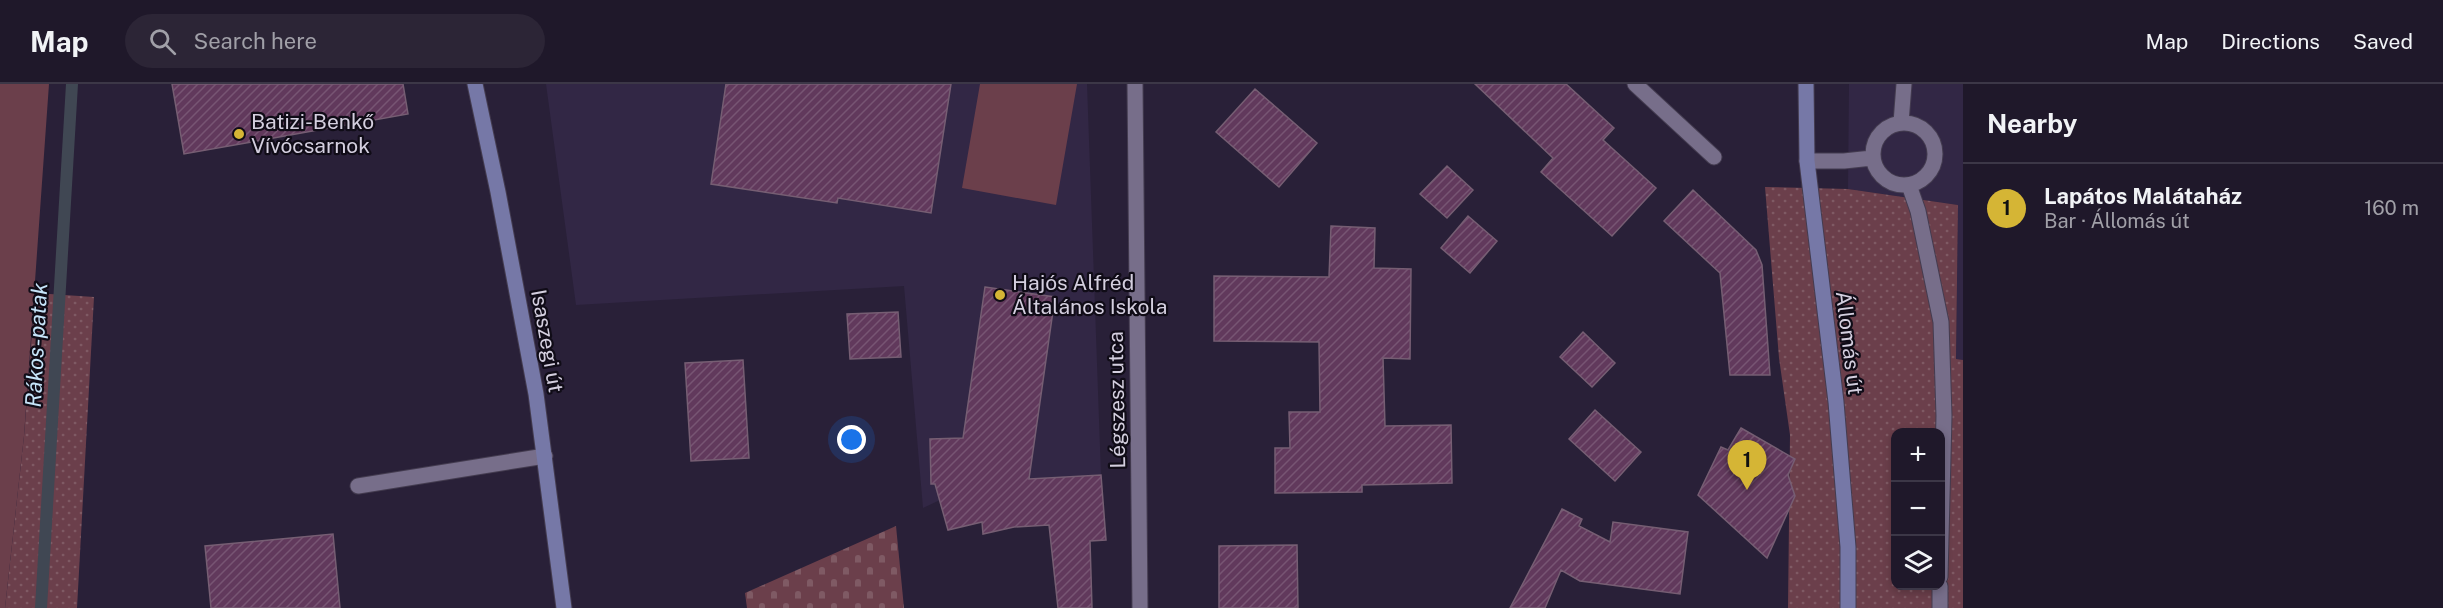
<!DOCTYPE html>
<html lang="en">
<head>
<meta charset="utf-8">
<style>
  :root { --surface:#1f182a; --page:#2c2536; --text:#f1f3f6; --muted:#a1a0a8; --line:#3c3747; --accent:#d5b535 }
  body { margin:0; font-family:"Public Sans",sans-serif; background:var(--page); color:var(--text) }
  .controls { position:absolute; right:18px; bottom:18px; display:grid; overflow:hidden; border-radius:12px; box-shadow:0 3px 9px #0003 }
  .controls button { width:54px; height:54px; display:grid; place-items:center; padding:0; border:0; border-bottom:2px solid var(--line); background:var(--surface); color:var(--text); font:30px sans-serif }
  .you { position:absolute; left:852px; top:356px; width:21px; height:21px; margin:-15px; border:4px solid #fff; border-radius:50%; background:#1a73e8; box-shadow:0 0 0 9px #1a73e833 }
  .badge { display:grid; place-items:center; width:39px; height:39px; border-radius:50%; background:var(--accent); color:#111; font-size:20px; font-weight:700 }
  .pin { position:absolute; translate:-50% -50px; filter:drop-shadow(0 2px 3px #0008) }
  .pin::after { content:''; position:absolute; top:32px; width:21px; height:18px; background:inherit; clip-path:polygon(0 0,100% 0,50% 100%) }
  .list { margin:0; padding:0; list-style:none }
  h2 { display:flex; justify-content:space-between; align-items:center; height:78px; margin:0; padding:0 24px; font-size:26px }
  h2 small { font-size:20px; font-weight:400; color:var(--muted) }
  .list li { display:grid; grid-template-columns:39px 1fr auto; gap:18px; align-items:center; box-sizing:border-box; height:90px; padding:0 24px; border-top:2px solid var(--line) }
  .list b { display:block; font-size:22px; white-space:nowrap }
  .list p { margin:0; font-size:20px; white-space:nowrap; color:var(--muted) }
  .list em { font-size:20px; font-style:normal; color:var(--muted) }
  .icon { flex:none; width:33px; height:33px; fill:none; stroke:currentColor; stroke-width:2; stroke-linecap:round; stroke-linejoin:round }
  .map { position:relative; flex:none; width:1963px; height:524px; overflow:hidden }
  header { display:flex; align-items:center; gap:36px; box-sizing:border-box; height:84px; padding:0 30px; background:var(--surface); border-bottom:2px solid var(--line) }
  header strong { font-size:28px }
  nav { display:flex; gap:33px; margin-inline-start:auto; font-size:21px }
  .search { width:420px; height:54px; background:var(--page); display:flex; align-items:center; gap:15px; box-sizing:border-box; padding:0 21px; border-radius:33px; color:var(--muted); font-size:22px }
  main { display:flex }
  aside { flex:1; background:var(--surface) }
  .map>svg:first-child { display:block }
  .built { fill:#322745 }
  .grass { fill:url(#grass-dots); fill-rule:evenodd }
  .cemetery { fill:url(#cemetery-stones) }
  .garden { fill:#6b3f4b }
  .lines { fill:none; stroke-linecap:round; stroke-linejoin:round }
  .stream { stroke:#404753; stroke-width:12 }
  .building { fill:url(#building-hatch); stroke:#765e73; stroke-width:1.5 }
  .lane-casing { stroke:#443c50; stroke-width:17 }
  .street-casing { stroke:#443c50; stroke-width:17 }
  .secondary-casing { stroke:#443c50; stroke-width:17 }
  .lane { stroke:#776e8a; stroke-width:15 }
  .street { stroke:#776e8a; stroke-width:15 }
  .secondary { stroke:#7678a7; stroke-width:15 }
  .poi-dot { fill:#d5b535; stroke:#100c17; stroke-width:2 }
  .labels { text-anchor:middle; stroke-width:4.5; stroke-linejoin:round; paint-order:stroke }
  .poi-label { font-size:21px; fill:#d4cfdf; stroke:#100c17; text-anchor:start }
  .street-label { font-size:21px; fill:#d4cfdf; stroke:#100c17 }
  .water-label { font-size:22px; font-style:italic; fill:#c6e4f9; stroke:#100c17 }
</style>
</head>
<body>
<header>
<strong>Map</strong>
<div class="search"><svg class="icon" aria-label="search" viewBox="0 0 24 24"><circle cx="10" cy="10" r="6"/><path d="M15 15l6 6"/></svg>Search here</div>
<nav><a>Map</a><a>Directions</a><a>Saved</a></nav>
</header>
<main>
<div class="map">
<svg width="1963" height="524" viewBox="0 0 1963 524">
  <defs>
    <pattern id="grass-dots" width="8" height="8" patternUnits="userSpaceOnUse" patternTransform="scale(1.5)"><rect width="8" height="8" fill="#6b3f4b"/><path d="M2 2h.1M6 6h.1" fill="none" stroke="#7f5a64" stroke-width="1.8" stroke-linecap="round"/></pattern>
    <pattern id="cemetery-stones" width="16" height="16" patternUnits="userSpaceOnUse" patternTransform="scale(1.5)"><rect width="16" height="16" fill="#6b3f4b"/><path d="M2 7V4a2 2 0 0 1 4 0v3zM10 15v-3a2 2 0 0 1 4 0v3z" fill="#7f5a64"/></pattern>
    <pattern id="building-hatch" width="6" height="6" patternUnits="userSpaceOnUse" patternTransform="scale(1.5)"><rect width="6" height="6" fill="#61395c"/><path d="M-1 1l2-2M0 6l6-6M5 7l2-2" fill="none" stroke="#775573"/></pattern>
  </defs>
  <rect width="100%" height="100%" fill="#292038"/>
  <path class="built" d="M 546,0 L 1087,0 L 1101,391 L 1009,396 L 940,416 L 923,424 L 904,202 L 576,221 Z
    M 1849,0 L 1963,0 L 1963,276 L 1956,275 L 1958,121 L 1848,105 Z"/>
  <path class="grass" d="M 1765,103 L 1848,105 L 1958,121 L 1956,275 L 1963,276 L 1963,524 L 1788,524 L 1790,351 L 1779,274 ZM 1896,348 L 1940,348 L 1940,502 L 1896,502 Z
    M 35,209 L 94,213 L 77,524 L 5,524 L 24,352 Z"/>
  <path class="cemetery" d="M 896,442 L 904,524 L 747,524 L 745,509 Z"/>
  <path class="garden" d="M 0,0 L 49,0 L 24,352 L 5,524 L 0,524 Z
    M 980,0 L 1077,0 L 1056,121 L 962,104 Z"/>
  <g class="lines">
    <path class="stream" d="M 41,524 L 72,0"/>
  </g>
  <path class="building" d="M 172,0 L 403,0 L 408,30 L 184,70 Z
    M 726,0 L 951,0 L 931,129 L 838,114 L 837,119 L 711,100 Z
    M 1475,0 L 1566,0 L 1614,44 L 1603,56 L 1656,104 L 1612,152 L 1541,88 L 1553,74 Z
    M 1255,5 L 1317,59 L 1279,103 L 1216,48 Z
    M 1447,82 L 1473,106 L 1447,134 L 1420,110 Z
    M 1693,106 L 1756,166 L 1762,181 L 1770,291 L 1730,291 L 1720,189 L 1664,137 Z
    M 1468,132 L 1497,157 L 1470,189 L 1441,164 Z
    M 1331,142 L 1375,144 L 1374,184 L 1411,185 L 1410,275 L 1383,274 L 1385,342 L 1451,341 L 1452,399 L 1362,401 L 1362,408 L 1275,409 L 1275,364 L 1290,364 L 1289,328 L 1320,328 L 1319,258 L 1214,257 L 1214,192 L 1329,193 Z
    M 985,203 L 1055,213 L 1029,395 L 1101,391 L 1106,456 L 1090,457 L 1092,524 L 1058,524 L 1049,441 L 1014,443 L 983,450 L 982,438 L 948,446 L 935,400 L 931,400 L 930,355 L 963,354 Z
    M 898,228 L 901,273 L 850,275 L 847,230 Z
    M 1583,248 L 1615,279 L 1592,303 L 1560,273 Z
    M 743,276 L 749,374 L 691,377 L 685,279 Z
    M 1595,326 L 1641,368 L 1615,397 L 1569,355 Z
    M 1741,344 L 1795,375 L 1788,391 L 1795,412 L 1767,474 L 1698,411 L 1721,363 L 1728,366 Z
    M 1562,425 L 1582,435 L 1579,442 L 1610,458 L 1613,438 L 1688,448 L 1680,510 L 1580,497 L 1561,486 L 1545,524 L 1510,524 Z
    M 333,450 L 340,524 L 211,524 L 205,462 Z
    M 1297,461 L 1298,524 L 1219,524 L 1219,462 Z"/>
  <g class="lines">
    <defs>
      <path id="lane" d="M1873 70a31 31 0 1 1 62 0a31 31 0 1 1-62 0Z
        M 1901,39 L 1904,0
        M 1807,77 L 1844,77 L 1872,74
        M 1909,101 L 1918,127 L 1941,238 L 1944,332 L 1940,493
        M 358,402 L 545,372
        M 1940,524 L 1940,502"/>
      <path id="street" d="M 1135,0 L 1140,524
        M 1635,0 L 1714,73"/>
      <path id="secondary" d="M 475,0 L 498,108 L 536,310 L 564,524
        M 1806,0 L 1807,77 L 1836,318 L 1848,463 L 1848,524"/>
    </defs>
    <use href="#lane" class="lane-casing"/>
    <use href="#street" class="street-casing"/>
    <use href="#secondary" class="secondary-casing"/>
    <use href="#lane" class="lane"/>
    <use href="#street" class="street"/>
    <use href="#secondary" class="secondary"/>
  </g>
  <g class="poi-dot">
    <circle cx="239" cy="50" r="6"/>
    <circle cx="1000" cy="211" r="6"/>
  </g>
  <g class="labels">
    <g class="poi-label">
      <text x="251" y="45">Batizi-Benkő<tspan x="251" dy="24">Vívócsarnok</tspan></text>
      <text x="1012" y="206">Hajós Alfréd<tspan x="1012" dy="24">Általános Iskola</tspan></text>
    </g>
    <g class="street-label">
      <text transform="translate(547 257) rotate(80)" y="7">Isaszegi út</text>
      <text transform="translate(1849 259) rotate(83)" y="7">Állomás út</text>
      <text transform="translate(1117 316) rotate(-91)" y="7">Légszesz utca</text>
    </g>
    <g class="water-label">
      <text transform="translate(36 261) rotate(-87)" y="8">Rákos-patak</text>
    </g>
  </g>
</svg>
<div class="controls">
<button>+</button>
<button>−</button>
<button><svg class="icon" aria-label="layers" viewBox="0 0 24 24"><path d="M12 4l9 5-9 5-9-5zM3 14l9 5 9-5"/></svg></button>
</div>
<div class="you"></div>
<div class="pin badge" style="left:1747px;top:406px">1</div>
</div>
<aside>
<h2>Nearby<small></small></h2>
<ul class="list">
<li><span class="badge">1</span><div><b>Lapátos Malátaház</b><p>Bar · Állomás út</p></div><em>160 m</em></li>
</ul>
</aside>
</main>
</body>
</html>
